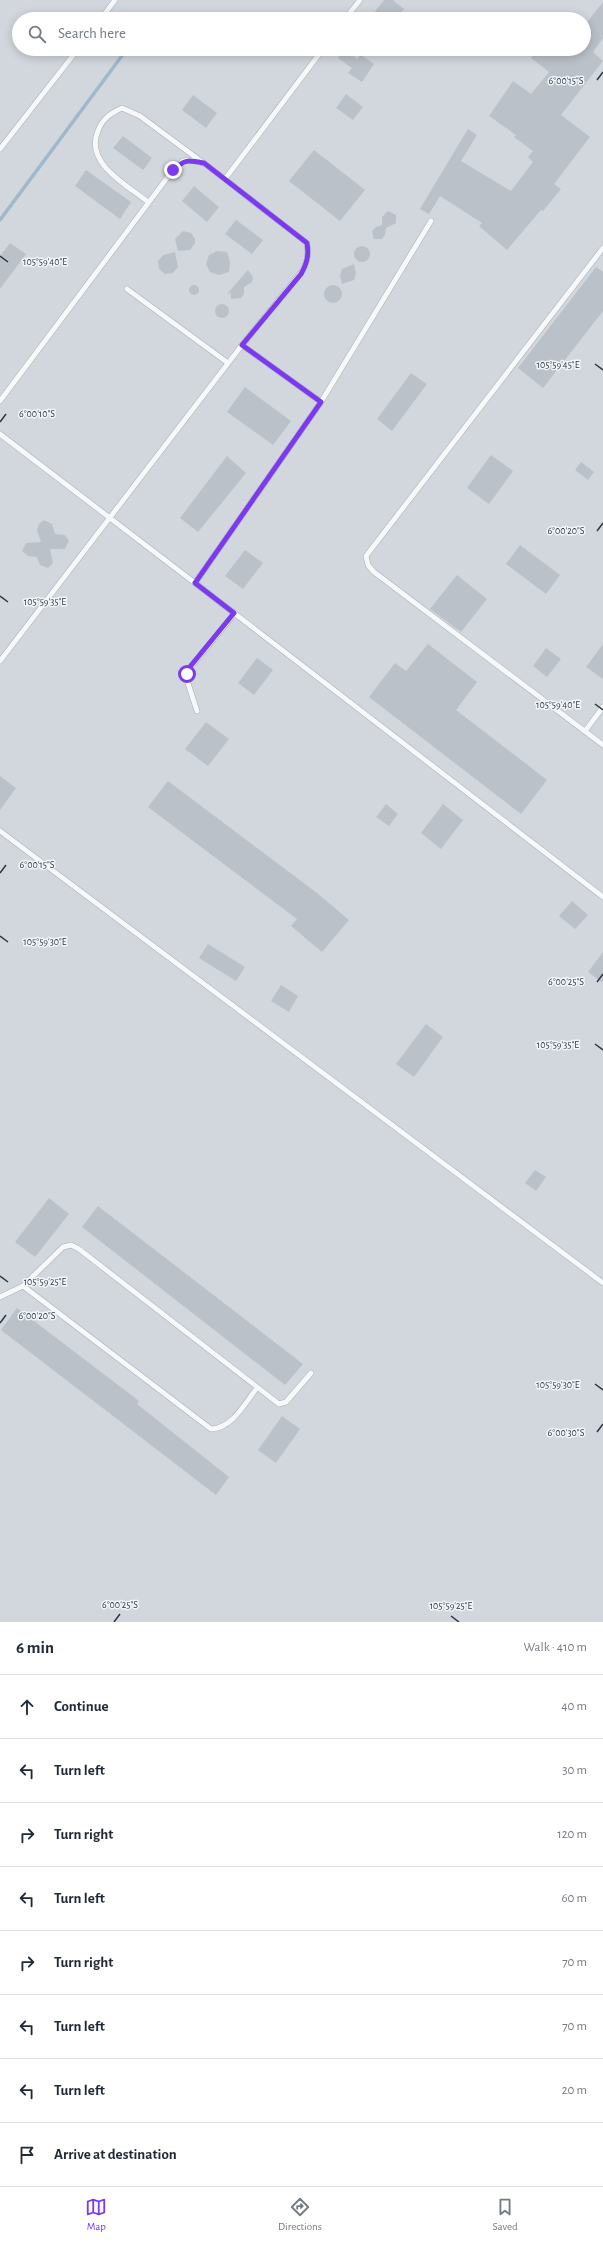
<!DOCTYPE html>
<html lang="en">
<head>
<meta charset="utf-8">
<style>
  :root { --surface:#fff; --page:#f6f6f7; --text:#1f2937; --muted:#747a83; --line:#e0e1e3; --accent:#7c3aed }
  body { margin:0; font-family:"Alegreya Sans",sans-serif; background:var(--page); color:var(--text) }
  .stop { position:absolute; width:12px; height:12px; margin:-9px; border:3px solid #7c3aed; border-radius:50%; background:#fff }
  .stop.end { background:#7c3aed; border-color:#fff; box-shadow:0 1px 4px #0008 }
  .list { margin:0; padding:0; list-style:none }
  h2 { display:flex; justify-content:space-between; align-items:center; height:52px; margin:0; padding:0 16px; font-size:17px }
  h2 small { font-size:13px; font-weight:400; color:var(--muted) }
  .list li { display:grid; grid-template-columns:26px 1fr auto; gap:12px; align-items:center; box-sizing:border-box; height:64px; padding:0 16px; border-top:1px solid var(--line) }
  .list b { display:block; font-size:15px; white-space:nowrap }
  .list em { font-size:13px; font-style:normal; color:var(--muted) }
  .icon { flex:none; width:22px; height:22px; fill:none; stroke:currentColor; stroke-width:2; stroke-linecap:round; stroke-linejoin:round }
  .map { position:relative; flex:none; width:603px; height:1622px; overflow:hidden }
  .search { position:absolute; background:var(--surface); box-shadow:0 2px 10px #0003; left:12px; right:12px; top:12px; height:44px; display:flex; align-items:center; gap:10px; box-sizing:border-box; padding:0 14px; border-radius:22px; color:var(--muted); font-size:15px }
  .sheet { height:564px; background:var(--surface) }
  nav { display:flex; justify-content:space-around; align-items:center; box-sizing:border-box; height:56px; border-top:1px solid var(--line); background:var(--surface); font-size:11px; color:var(--muted) }
  nav a { display:grid; justify-items:center; gap:2px }
  nav .on { color:var(--accent) }
  .map>svg:first-child { display:block }
  .built { fill:#d2d7de; fill-rule:evenodd }
  .lines { fill:none; stroke-linecap:round; stroke-linejoin:round }
  .stream { stroke:#9fb8cc; stroke-width:3.5 }
  .building { fill:#bbc1c9 }
  .service-casing { stroke:#a9aeb6; stroke-width:6 }
  .service { stroke:#f6f8fa; stroke-width:5 }
  .route { stroke:#7c3aed; stroke-width:5 }
  .ticks { fill:none; stroke:#2b3644; stroke-width:1.5 }
  .ticks-label { font-size:10px; text-anchor:middle; fill:#2b3644; stroke:#f3f6f9; stroke-width:3; stroke-linejoin:round; paint-order:stroke }
</style>
</head>
<body>
<div class="map">
<svg width="603" height="1622" viewBox="0 0 603 1622">
  <rect width="100%" height="100%" fill="#e4e7ec"/>
  <path class="built" d="M 0,0 L 603,0 L 603,1622 L 0,1622 ZM 19,19 L 584,19 L 584,49 L 19,49 Z"/>
  <g class="lines">
    <path class="stream" d="M 0,220 L 127,49"/>
  </g>
  <path class="building" d="M 384,0 L 393,0 L 404,9 L 396,19 L 369,19 Z
    M 603,2 L 603,38 L 593,52 L 603,61 L 561,115 L 590,137 L 554,184 L 561,189 L 543,211 L 541,210 L 507,250 L 479,226 L 482,223 L 440,196 L 429,214 L 420,209 L 468,129 L 477,135 L 461,161 L 511,191 L 533,162 L 528,157 L 533,151 L 514,137 L 516,135 L 489,116 L 513,81 L 531,94 L 549,72 L 531,58 L 538,49 L 584,49 L 584,26 Z
    M 344,50 L 357,59 L 361,55 L 374,64 L 362,82 L 348,73 L 352,68 L 338,58 Z
    M 346,94 L 363,107 L 353,120 L 336,108 Z
    M 193,95 L 217,113 L 206,128 L 182,110 Z
    M 123,136 L 152,158 L 143,170 L 113,148 Z
    M 314,150 L 365,190 L 340,221 L 289,181 Z
    M 86,170 L 131,202 L 120,219 L 75,186 Z
    M 194,186 L 219,207 L 207,222 L 182,201 Z
    M 388,211 L 396,215 L 396,223 L 386,228 L 385,235 L 382,239 L 374,239 L 372,231 L 376,227 L 382,225 L 382,217 Z
    M 236,220 L 263,240 L 252,254 L 225,234 Z
    M 183,231 L 191,233 L 195,239 L 195,243 L 190,250 L 178,251 L 175,239 Z
    M 10,243 L 26,254 L 0,289 L 0,256 Z
    M354 254a8 8 0 1 1 16 0a8 8 0 1 1-16 0Z
    M 217,251 L 227,252 L 230,262 L 229,272 L 219,275 L 210,272 L 206,264 L 209,255 Z
    M 175,252 L 178,267 L 173,273 L 165,274 L 159,269 L 158,261 L 163,255 Z
    M 354,264 L 356,274 L 354,280 L 342,284 L 340,275 L 342,269 Z
    M 596,267 L 603,272 L 603,311 L 543,388 L 518,368 Z
    M 248,270 L 253,277 L 252,282 L 244,287 L 244,294 L 241,298 L 231,299 L 231,293 L 227,294 Z
    M324 294a9 9 0 1 1 18 0a9 9 0 1 1-18 0Z
    M189 290a5 5 0 1 1 10 0a5 5 0 1 1-10 0Z
    M215 311a7 7 0 1 1 14 0a7 7 0 1 1-14 0Z
    M 411,373 L 427,384 L 392,431 L 377,419 Z
    M 245,387 L 291,421 L 273,445 L 227,412 Z
    M 491,455 L 513,471 L 489,504 L 467,488 Z
    M 227,456 L 246,473 L 198,532 L 180,518 Z
    M 581,462 L 594,472 L 588,480 L 575,470 Z
    M 44,520 L 52,524 L 55,534 L 65,535 L 69,541 L 65,549 L 50,549 L 53,563 L 48,568 L 40,565 L 37,557 L 28,556 L 22,551 L 26,543 L 41,542 L 37,530 L 39,524 Z
    M 520,545 L 560,575 L 546,594 L 506,564 Z
    M 245,550 L 263,563 L 243,589 L 225,576 Z
    M 457,575 L 487,599 L 461,632 L 430,609 Z
    M 428,644 L 477,682 L 456,710 L 547,780 L 521,814 L 369,697 L 395,663 L 406,671 Z
    M 603,644 L 603,679 L 586,667 Z
    M 546,648 L 561,659 L 547,677 L 533,666 Z
    M 257,658 L 273,670 L 254,695 L 238,683 Z
    M 206,722 L 229,739 L 208,766 L 185,749 Z
    M 0,776 L 16,788 L 0,810 Z
    M 168,781 L 317,893 L 349,920 L 322,952 L 291,926 L 297,919 L 148,807 Z
    M 386,804 L 398,814 L 389,826 L 376,817 Z
    M 443,804 L 463,820 L 441,849 L 421,833 Z
    M 572,901 L 588,915 L 575,929 L 559,916 Z
    M 208,944 L 245,967 L 236,981 L 199,958 Z
    M 603,952 L 603,983 L 588,972 Z
    M 281,985 L 298,996 L 289,1012 L 271,1001 Z
    M 426,1024 L 443,1037 L 414,1077 L 396,1064 Z
    M 535,1170 L 546,1177 L 536,1191 L 525,1183 Z
    M 49,1198 L 69,1214 L 35,1257 L 15,1242 Z
    M 98,1206 L 303,1364 L 285,1385 L 82,1227 Z
    M 17,1308 L 139,1401 L 137,1404 L 229,1477 L 216,1495 L 1,1330 Z
    M 282,1416 L 300,1429 L 276,1463 L 258,1450 Z"/>
  <g class="lines">
    <defs>
      <path id="service" d="M 101,19 L 115,0
        M 345,19 L 360,0
        M 0,149 L 78,49
        M 225,179 L 323,49
        M 148,202 C 127,185 84,163 98,131 C 102,119 111,113 122,108 L 140,116 L 202,162
        M 431,221 L 321,402 L 195,583 L 603,897
        M 603,248 L 366,556 L 368,565 L 374,572 L 603,745
        M 127,289 L 228,363
        M 242,345 L 321,402
        M 0,401 L 173,170 L 183,161 L 189,160 L 204,163 L 307,243 C 309,256 307,263 301,273 L 242,345 L 0,661
        M 0,434 L 195,583
        M 197,711 L 187,680 L 189,669 L 235,613
        M 585,731 L 603,707
        M 0,831 L 603,1283
        M 23,1286 L 63,1247 L 71,1245 L 79,1249 L 279,1404 L 286,1402 L 311,1373
        M 0,1297 L 23,1286 L 211,1429 C 233,1428 244,1404 257,1388"/>
    </defs>
    <use href="#service" class="service-casing"/>
    <use href="#service" class="service"/>
  </g>
  <g class="lines">
    <path class="route" d="M 173,170 C 185,159 188,160 204,163 L 307,243 C 309,256 307,263 301,274 L 242,345 L 321,402 L 195,583 L 234,613 L 189,668 L 187,674"/>
  </g>
  <path class="ticks" d="M 597,80 L 603,72M 0,256 L 8,262M 595,364 L 603,370M 0,422 L 6,414M 597,531 L 603,523M 0,596 L 8,602M 595,704 L 603,710M 0,873 L 6,865M 0,936 L 8,942M 597,982 L 603,974M 595,1044 L 603,1050M 0,1276 L 8,1282M 0,1323 L 6,1315M 595,1384 L 603,1390M 597,1432 L 603,1424M 451,1616 L 459,1622M 114,1622 L 120,1614"/>
  <g class="ticks-label">
    <text x="566" y="84">6°00'15"S</text>
    <text x="45" y="265">105°59'40"E</text>
    <text x="558" y="368">105°59'45"E</text>
    <text x="37" y="417">6°00'10"S</text>
    <text x="566" y="534">6°00'20"S</text>
    <text x="45" y="605">105°59'35"E</text>
    <text x="558" y="708">105°59'40"E</text>
    <text x="37" y="868">6°00'15"S</text>
    <text x="45" y="945">105°59'30"E</text>
    <text x="566" y="985">6°00'25"S</text>
    <text x="558" y="1048">105°59'35"E</text>
    <text x="45" y="1285">105°59'25"E</text>
    <text x="37" y="1319">6°00'20"S</text>
    <text x="558" y="1388">105°59'30"E</text>
    <text x="566" y="1436">6°00'30"S</text>
    <text x="120" y="1608">6°00'25"S</text>
    <text x="451" y="1609">105°59'25"E</text>
  </g>
</svg>
<div class="stop" style="left:187px;top:674px"></div>
<div class="stop end" style="left:173px;top:170px"></div>
<div class="search"><svg class="icon" aria-label="search" viewBox="0 0 24 24"><circle cx="10" cy="10" r="6"/><path d="M15 15l6 6"/></svg>Search here</div>
</div>
<section class="sheet">
<h2>6 min<small>Walk · 410 m</small></h2>
<ul class="list">
<li><svg class="icon" aria-label="ahead" viewBox="0 0 24 24"><path d="M12 20V5M6 11l6-6 6 6"/></svg><div><b>Continue</b></div><em>40 m</em></li>
<li><svg class="icon" aria-label="left" viewBox="0 0 24 24"><path d="M17 20v-9H6M10 6l-5 5 5 5"/></svg><div><b>Turn left</b></div><em>30 m</em></li>
<li><svg class="icon" aria-label="right" viewBox="0 0 24 24"><path d="M7 20v-9h11M14 6l5 5-5 5"/></svg><div><b>Turn right</b></div><em>120 m</em></li>
<li><svg class="icon" aria-label="left" viewBox="0 0 24 24"><path d="M17 20v-9H6M10 6l-5 5 5 5"/></svg><div><b>Turn left</b></div><em>60 m</em></li>
<li><svg class="icon" aria-label="right" viewBox="0 0 24 24"><path d="M7 20v-9h11M14 6l5 5-5 5"/></svg><div><b>Turn right</b></div><em>70 m</em></li>
<li><svg class="icon" aria-label="left" viewBox="0 0 24 24"><path d="M17 20v-9H6M10 6l-5 5 5 5"/></svg><div><b>Turn left</b></div><em>70 m</em></li>
<li><svg class="icon" aria-label="left" viewBox="0 0 24 24"><path d="M17 20v-9H6M10 6l-5 5 5 5"/></svg><div><b>Turn left</b></div><em>20 m</em></li>
<li><svg class="icon" aria-label="arrive" viewBox="0 0 24 24"><path d="M6 21V4h12l-3 4 3 4H6"/></svg><div><b>Arrive at destination</b></div></li>
</ul>
</section>
<nav>
<a class="on"><svg class="icon" aria-label="map" viewBox="0 0 24 24"><path d="M3 6l6-2 6 2 6-2v14l-6 2-6-2-6 2zM9 4v14M15 6v14"/></svg>Map</a>
<a><svg class="icon" aria-label="directions" viewBox="0 0 24 24"><path d="M12 3l9 9-9 9-9-9zM9 14v-3h6M13 9l2 2-2 2"/></svg>Directions</a>
<a><svg class="icon" aria-label="saved" viewBox="0 0 24 24"><path d="M7 4h10v16l-5-4-5 4z"/></svg>Saved</a>
</nav>
</body>
</html>
